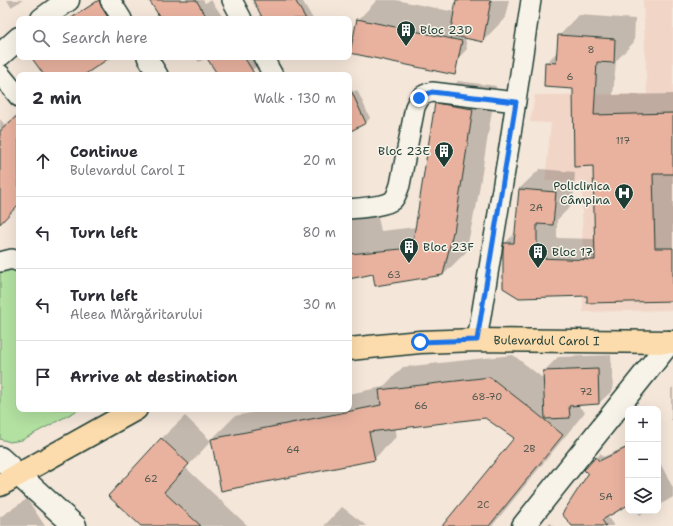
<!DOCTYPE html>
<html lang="en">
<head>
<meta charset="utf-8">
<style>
  :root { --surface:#fff; --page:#f7f7f7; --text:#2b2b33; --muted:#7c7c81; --line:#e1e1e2 }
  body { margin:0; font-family:"Shantell Sans",sans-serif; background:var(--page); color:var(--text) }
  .controls { position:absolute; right:12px; bottom:12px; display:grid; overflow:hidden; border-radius:8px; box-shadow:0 4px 16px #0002 }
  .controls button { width:36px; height:36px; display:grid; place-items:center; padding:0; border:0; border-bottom:1px solid var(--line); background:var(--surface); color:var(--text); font:20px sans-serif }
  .stop { position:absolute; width:12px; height:12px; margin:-9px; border:3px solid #1a73e8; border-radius:50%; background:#fff }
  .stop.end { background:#1a73e8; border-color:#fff; box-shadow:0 1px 4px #0008 }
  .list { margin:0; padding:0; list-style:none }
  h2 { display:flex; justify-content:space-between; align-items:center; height:52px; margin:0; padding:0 16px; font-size:17px }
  h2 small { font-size:13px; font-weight:400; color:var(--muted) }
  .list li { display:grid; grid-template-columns:26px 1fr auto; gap:12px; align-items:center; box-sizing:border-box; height:72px; padding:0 16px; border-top:1px solid var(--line) }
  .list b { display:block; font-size:15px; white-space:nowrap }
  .list p { margin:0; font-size:13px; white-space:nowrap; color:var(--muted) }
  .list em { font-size:13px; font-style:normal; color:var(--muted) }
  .icon { flex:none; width:22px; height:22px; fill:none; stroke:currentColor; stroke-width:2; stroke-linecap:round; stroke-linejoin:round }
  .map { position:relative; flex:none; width:673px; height:526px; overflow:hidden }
  .search { position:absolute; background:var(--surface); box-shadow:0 4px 16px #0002; left:16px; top:16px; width:336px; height:44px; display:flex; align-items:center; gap:10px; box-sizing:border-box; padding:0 14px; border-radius:8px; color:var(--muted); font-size:15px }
  .panel { position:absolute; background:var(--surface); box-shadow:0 4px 16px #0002; left:16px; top:72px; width:336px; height:340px; border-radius:8px }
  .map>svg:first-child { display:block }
  .built { fill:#f1d6c8 }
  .green { fill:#b2e1a1; stroke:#688f6a }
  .shadow { fill:#0003 }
  .building { fill:#e9b29f; stroke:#1f3d34 }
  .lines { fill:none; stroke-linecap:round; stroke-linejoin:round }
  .street-casing { stroke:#1f3d34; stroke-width:22 }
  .secondary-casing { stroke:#1f3d34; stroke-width:25 }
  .primary-casing { stroke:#1f3d34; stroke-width:25 }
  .street { stroke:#f7f3e8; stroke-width:19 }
  .secondary { stroke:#f7f3e8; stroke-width:22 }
  .primary { stroke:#fcdcac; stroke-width:22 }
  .route { stroke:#1a73e8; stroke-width:5 }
  .labels { text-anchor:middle; stroke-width:3; stroke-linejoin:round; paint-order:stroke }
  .number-label { font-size:10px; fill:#525a4f }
  .poi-label { font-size:12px; fill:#1f3d34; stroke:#f7f3e8; text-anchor:start }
  .street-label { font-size:12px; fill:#1f3d34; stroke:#f7f3e8 }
</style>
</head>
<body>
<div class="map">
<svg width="673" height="526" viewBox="0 0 673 526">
  <rect width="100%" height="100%" fill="#f4e6d9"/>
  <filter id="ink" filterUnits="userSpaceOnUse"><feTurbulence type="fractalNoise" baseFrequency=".025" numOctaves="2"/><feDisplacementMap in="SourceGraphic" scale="8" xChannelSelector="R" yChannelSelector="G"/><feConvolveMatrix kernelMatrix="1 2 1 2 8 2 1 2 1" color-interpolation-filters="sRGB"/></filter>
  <g filter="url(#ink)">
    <path class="built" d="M 643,0 L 673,0 L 673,310 L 583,312 L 582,182 L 545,181 L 551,123 L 530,122 L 535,95 L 647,94 Z"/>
    <path class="green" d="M 0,262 L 19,262 L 19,409 L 80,409 L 22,440 L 10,442 L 0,439 Z"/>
    <path class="shadow" d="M 7,0 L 23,0 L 11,7 Z
      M 98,0 L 105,0 L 116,19 L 69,19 Z
      M 150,0 L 203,0 L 205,3 L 211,0 L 222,16 L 219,19 L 155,19 L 154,18 L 159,13 Z
      M 261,0 L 302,0 L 313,19 L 265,19 Z
      M 377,0 L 396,0 L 455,12 L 457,0 L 509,0 L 505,18 L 483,41 L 465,37 L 467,49 L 445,72 L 358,20 Z
      M 579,15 L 635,19 L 634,42 L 616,61 L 613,95 L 673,94 L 673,300 L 588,295 L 505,243 L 516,232 L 519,189 L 540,169 L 575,172 L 573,204 L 557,220 L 557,238 L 595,239 L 594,165 L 574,88 L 546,63 L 558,51 L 559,36 Z
      M 195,57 L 207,57 L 199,62 Z
      M 208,57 L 251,57 L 257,66 L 252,70 L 244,75 L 219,75 Z
      M 458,81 L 496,86 L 476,209 L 475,210 L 466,252 L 443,275 L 374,273 L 349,278 L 349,209 L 375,204 L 381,231 L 416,227 L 436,104 Z
      M 357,90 L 370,118 L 366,123 L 349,131 L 349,93 Z
      M 19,113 L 19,203 L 0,223 L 0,119 L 5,125 Z
      M 513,355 L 544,379 L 544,371 L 558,357 L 611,355 L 613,390 L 599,403 L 582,404 L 579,407 L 585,412 L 492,526 L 443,526 L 515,438 L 485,417 L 395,428 L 397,436 L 374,459 L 212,439 L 235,416 L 271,409 L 349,409 L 349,394 L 383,387 L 403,367 Z
      M 673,387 L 673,420 L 671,420 L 671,389 Z
      M 185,416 L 211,441 L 186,468 L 248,526 L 143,526 L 110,496 L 162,438 Z
      M 628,446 L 628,504 L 607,516 L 614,526 L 573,526 L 589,474 L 586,470 L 601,453 L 603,457 Z
      M 658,459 L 673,488 L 673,497 L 658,506 Z
      M 27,499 L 45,526 L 0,526 L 0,517 Z
      M 342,507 L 367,526 L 324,526 Z
      M 637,511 L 648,511 L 640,515 Z
      M 550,523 L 554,526 L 548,526 Z"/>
    <path class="building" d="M 99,0 L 101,6 L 109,19 L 70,19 Z
      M 149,0 L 196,0 L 208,19 L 161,19 Z
      M 253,0 L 295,0 L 306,19 L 263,19 Z
      M 456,0 L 491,0 L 483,42 L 450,35 Z
      M 357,19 L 462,41 L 455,75 L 350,53 Z
      M 558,35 L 615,39 L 614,63 L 597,62 L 594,115 L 673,113 L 673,174 L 653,174 L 655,248 L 673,248 L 673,301 L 587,303 L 587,296 L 519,298 L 503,288 L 503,249 L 504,243 L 514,243 L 519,189 L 556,192 L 553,225 L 537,224 L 537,258 L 595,260 L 593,166 L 574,167 L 573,89 L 544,87 L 545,62 L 556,63 Z
      M 31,57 L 111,57 L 84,75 L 44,75 Z
      M 206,57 L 244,57 L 255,75 L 218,75 Z
      M 349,86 L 366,123 L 349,132 Z
      M 435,103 L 473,109 L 454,232 L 453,232 L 443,275 L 375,286 L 373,274 L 349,279 L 349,254 L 412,248 Z
      M 19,114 L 19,204 L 0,224 L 0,131 Z
      M 598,369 L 599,404 L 569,406 L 570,418 L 545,419 L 543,371 Z
      M 490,377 L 535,412 L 563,435 L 489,526 L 442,526 L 514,438 L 485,418 L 369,432 L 375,460 L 221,491 L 211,439 L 381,405 L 379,390 Z
      M 161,438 L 189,464 L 164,492 L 201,526 L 141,526 L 108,496 Z
      M 628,447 L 628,505 L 602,520 L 606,526 L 572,526 L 562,514 L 588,474 L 584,470 L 596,457 L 599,461 Z"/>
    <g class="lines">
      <defs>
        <path id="street" d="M 110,0 L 122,19
          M 232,0 L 242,19
          M 147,57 L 158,75
          M 263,57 L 273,75
          M 0,74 L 19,97
          M 349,209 C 358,208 387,206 393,200 C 397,196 398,190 400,185 L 415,107 C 420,97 421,95 432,92 L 516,102
          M 0,262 L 12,259 L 19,262
          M 477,340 L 510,141 L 531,0"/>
        <path id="secondary" d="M 42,19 L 68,0
          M 0,55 L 19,38
          M 0,458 L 75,526
          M 523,526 L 670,342"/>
        <g id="primary">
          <path id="s1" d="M 349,349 L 420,342 L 477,340 L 673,342"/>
          <path d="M 0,485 L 136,409"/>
        </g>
      </defs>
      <use href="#street" class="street-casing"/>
      <use href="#secondary" class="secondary-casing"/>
      <use href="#primary" class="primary-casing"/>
      <use href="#street" class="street"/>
      <use href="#secondary" class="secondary"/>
      <use href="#primary" class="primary"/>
    </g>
  </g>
  <g class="lines" filter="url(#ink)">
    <path class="route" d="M 419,98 L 424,95 L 432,92 L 516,102 L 477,340 L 420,342"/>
  </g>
  <defs>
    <symbol id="building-pin" viewBox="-11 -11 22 30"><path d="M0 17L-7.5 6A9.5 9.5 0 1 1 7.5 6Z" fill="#1f3d34" stroke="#f7f3e8"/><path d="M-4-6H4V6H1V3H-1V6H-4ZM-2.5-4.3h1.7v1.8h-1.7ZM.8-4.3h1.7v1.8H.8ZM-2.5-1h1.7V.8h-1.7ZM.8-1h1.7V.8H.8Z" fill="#fff"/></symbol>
    <symbol id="hospital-pin" viewBox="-11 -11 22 30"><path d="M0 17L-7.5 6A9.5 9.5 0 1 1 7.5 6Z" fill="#1f3d34" stroke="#f7f3e8"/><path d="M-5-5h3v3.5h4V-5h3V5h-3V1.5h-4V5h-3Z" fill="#fff"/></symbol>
  </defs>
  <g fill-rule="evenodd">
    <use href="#building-pin" x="395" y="19" width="22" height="30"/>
    <use href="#building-pin" x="433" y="140" width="22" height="30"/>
    <use href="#hospital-pin" x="613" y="182" width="22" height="30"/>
    <use href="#building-pin" x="398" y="236" width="22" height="30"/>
    <use href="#building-pin" x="527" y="241" width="22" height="30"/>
  </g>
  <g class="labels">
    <g class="number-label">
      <text x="591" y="53">8</text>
      <text x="570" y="80">6</text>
      <text x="623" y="144">117</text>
      <text x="536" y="211">2A</text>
      <text x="394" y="278">63</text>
      <text x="586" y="395">72</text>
      <text x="487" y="400">68-70</text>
      <text x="421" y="409">66</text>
      <text x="529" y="452">2B</text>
      <text x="293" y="453">64</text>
      <text x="151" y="482">62</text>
      <text x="606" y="500">5A</text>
      <text x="483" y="508">2C</text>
    </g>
    <g class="poi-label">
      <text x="420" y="34">Bloc 23D</text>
      <text x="430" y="155" text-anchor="end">Bloc 23E</text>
      <text x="610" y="190" text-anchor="end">Policlinica<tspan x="610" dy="14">Câmpina</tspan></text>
      <text x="423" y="251">Bloc 23F</text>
      <text x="552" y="256">Bloc 17</text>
    </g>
    <g class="street-label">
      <text dy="4" stroke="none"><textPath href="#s1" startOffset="198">Bulevardul Carol I</textPath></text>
    </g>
  </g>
</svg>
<div class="controls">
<button>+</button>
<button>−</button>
<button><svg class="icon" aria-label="layers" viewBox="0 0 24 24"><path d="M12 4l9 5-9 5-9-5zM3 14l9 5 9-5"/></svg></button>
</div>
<div class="stop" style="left:420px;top:342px"></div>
<div class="stop end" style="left:419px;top:98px"></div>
<div class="search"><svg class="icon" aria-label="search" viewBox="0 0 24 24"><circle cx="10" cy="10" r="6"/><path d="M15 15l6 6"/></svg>Search here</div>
<section class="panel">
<h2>2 min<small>Walk · 130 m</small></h2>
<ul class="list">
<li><svg class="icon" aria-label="ahead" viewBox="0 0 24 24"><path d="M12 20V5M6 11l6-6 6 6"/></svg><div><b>Continue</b><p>Bulevardul Carol I</p></div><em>20 m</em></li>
<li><svg class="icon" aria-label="left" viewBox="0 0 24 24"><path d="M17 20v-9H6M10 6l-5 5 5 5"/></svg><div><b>Turn left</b></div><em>80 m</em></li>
<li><svg class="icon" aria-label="left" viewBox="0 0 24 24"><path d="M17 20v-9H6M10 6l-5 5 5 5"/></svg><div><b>Turn left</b><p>Aleea Mărgăritarului</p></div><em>30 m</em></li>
<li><svg class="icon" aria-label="arrive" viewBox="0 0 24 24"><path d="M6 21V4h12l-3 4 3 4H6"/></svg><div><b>Arrive at destination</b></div></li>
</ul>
</section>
</div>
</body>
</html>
